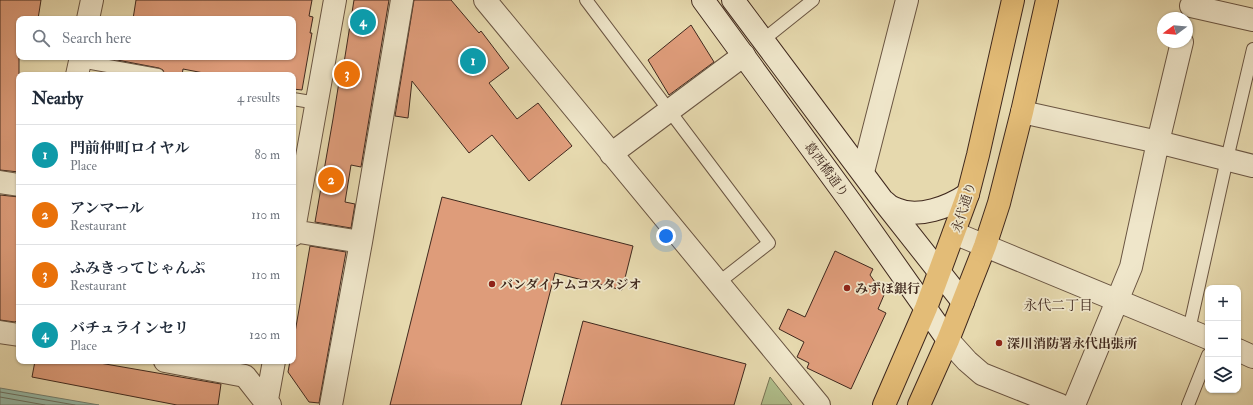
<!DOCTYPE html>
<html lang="en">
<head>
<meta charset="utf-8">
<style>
  :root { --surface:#fff; --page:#f6f6f7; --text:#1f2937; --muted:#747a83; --line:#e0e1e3; --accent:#0f766e }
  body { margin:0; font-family:"IM FELL Double Pica","Noto Serif JP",serif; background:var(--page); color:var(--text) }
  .controls { position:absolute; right:12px; bottom:12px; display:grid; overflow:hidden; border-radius:8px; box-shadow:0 1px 3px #0004 }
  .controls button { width:36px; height:36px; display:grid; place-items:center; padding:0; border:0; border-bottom:1px solid var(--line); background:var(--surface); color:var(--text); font:20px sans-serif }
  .compass { position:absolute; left:1157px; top:12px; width:36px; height:36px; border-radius:50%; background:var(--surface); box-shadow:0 1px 3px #0004; rotate:254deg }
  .you { position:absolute; left:666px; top:236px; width:14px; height:14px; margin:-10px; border:3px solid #fff; border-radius:50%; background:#1a73e8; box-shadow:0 0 0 6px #1a73e833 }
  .badge { display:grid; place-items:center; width:26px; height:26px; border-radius:50%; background:var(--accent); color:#fff; font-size:13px; font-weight:700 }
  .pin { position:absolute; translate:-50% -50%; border:2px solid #fff; box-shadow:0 1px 4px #0006 }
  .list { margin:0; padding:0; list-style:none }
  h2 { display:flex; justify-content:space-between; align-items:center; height:52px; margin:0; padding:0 16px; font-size:17px }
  h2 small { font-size:13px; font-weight:400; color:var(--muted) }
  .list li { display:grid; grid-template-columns:26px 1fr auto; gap:12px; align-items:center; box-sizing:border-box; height:60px; padding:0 16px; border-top:1px solid var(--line) }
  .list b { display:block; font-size:15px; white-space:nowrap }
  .list p { margin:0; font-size:13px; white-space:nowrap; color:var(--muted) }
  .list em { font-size:13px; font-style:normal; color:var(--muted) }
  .icon { flex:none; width:22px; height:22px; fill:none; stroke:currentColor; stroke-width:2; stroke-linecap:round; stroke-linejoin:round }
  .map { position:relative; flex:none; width:1253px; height:405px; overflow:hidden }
  .search { position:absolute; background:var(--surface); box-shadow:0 1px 3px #0004; left:16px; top:16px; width:280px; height:44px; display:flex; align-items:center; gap:10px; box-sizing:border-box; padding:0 14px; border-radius:8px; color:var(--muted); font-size:15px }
  .panel { position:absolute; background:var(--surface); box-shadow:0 1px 3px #0004; left:16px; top:72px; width:280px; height:292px; border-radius:8px }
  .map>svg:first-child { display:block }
  .green { fill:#b1c08d; stroke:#787456 }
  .water { fill:#96baa8; stroke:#748071 }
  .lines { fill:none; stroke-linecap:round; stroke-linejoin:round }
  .shore { stroke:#6b7263; stroke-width:1 }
  .building { fill:#de9c7a; stroke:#40291e }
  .service-casing { stroke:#6a5542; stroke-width:14 }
  .minor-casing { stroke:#6a5542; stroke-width:24 }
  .secondary-casing { stroke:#40291e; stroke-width:24 }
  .primary-casing { stroke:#40291e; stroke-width:24 }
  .service { stroke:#efe6ca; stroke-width:12 }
  .minor { stroke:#efe6ca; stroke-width:22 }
  .secondary { stroke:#efe6ca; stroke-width:22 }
  .primary { stroke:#e3bc77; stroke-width:22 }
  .poi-dot { fill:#8f2418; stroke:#efe6ca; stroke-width:1.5 }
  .labels { text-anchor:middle; stroke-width:3.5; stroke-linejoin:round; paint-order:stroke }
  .street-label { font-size:13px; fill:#40291e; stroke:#efe6ca }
  .poi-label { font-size:13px; font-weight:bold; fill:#40291e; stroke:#efe6ca; text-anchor:start }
  .neighbourhood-label { font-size:14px; fill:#40291e; stroke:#efe6ca }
</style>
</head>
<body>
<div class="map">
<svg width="1253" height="405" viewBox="0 0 1253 405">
  <rect width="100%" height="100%" fill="#e6d9ae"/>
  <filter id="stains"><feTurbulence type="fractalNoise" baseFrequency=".005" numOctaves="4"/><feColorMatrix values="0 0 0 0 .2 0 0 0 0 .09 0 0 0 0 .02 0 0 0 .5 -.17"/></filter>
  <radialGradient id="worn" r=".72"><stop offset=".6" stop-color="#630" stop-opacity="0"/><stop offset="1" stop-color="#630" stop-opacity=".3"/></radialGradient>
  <path class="green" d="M 770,377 L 792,405 L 761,405 Z"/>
  <path class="water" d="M 0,388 L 99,405 L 0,405 Z"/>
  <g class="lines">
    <path class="shore" d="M 0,392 L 75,405
      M 0,397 L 45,405"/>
  </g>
  <path class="building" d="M 0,0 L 41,0 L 38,19 L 19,19 L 19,172 L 0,170 Z
    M 136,0 L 312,0 L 309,16 L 313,17 L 310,33 L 312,33 L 302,90 L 293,89 L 293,75 L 214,75 L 183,69 L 182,75 L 165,75 L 163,70 L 159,68 L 112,59 L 112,57 L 293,57 L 293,19 L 133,19 Z
    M 354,0 L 389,0 L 361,167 L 351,165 L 345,202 L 355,204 L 351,228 L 315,222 L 333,119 L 339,82 L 343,69 Z
    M 414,0 L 451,0 L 479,33 L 481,31 L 509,68 L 489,83 L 517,119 L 538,103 L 572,146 L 529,181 L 492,135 L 469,153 L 412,81 L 408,118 L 395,116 Z
    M 691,25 L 714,62 L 669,95 L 648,60 Z
    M 0,195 L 19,197 L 19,319 L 15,322 L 0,320 Z
    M 442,197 L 633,246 L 622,290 L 555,273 L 521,405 L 390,405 Z
    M 310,246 L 346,252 L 319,403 L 309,402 L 288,372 L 290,361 L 293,361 L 293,344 Z
    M 835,251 L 873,269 L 870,275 L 884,295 L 878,309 L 886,313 L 851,389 L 807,368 L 809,363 L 797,357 L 804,342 L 779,329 L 788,309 L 805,317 Z
    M 583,321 L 746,364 L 734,405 L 561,405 Z
    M 35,361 L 88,361 L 221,384 L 218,405 L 177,405 L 32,377 Z"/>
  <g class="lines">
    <defs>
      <path id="service" d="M 586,0 L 769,243 L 718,283
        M 763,40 L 813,0
        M 80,61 L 158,75
        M 293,99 L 317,103
        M 1189,330 L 1227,159 L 1253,49
        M 1188,405 L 1208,355"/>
      <path id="minor" d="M 485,0 L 819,405
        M 1191,6 L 1253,20
        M 88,19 L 92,0
        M 77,75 L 81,57
        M 1022,112 L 1158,142 L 1253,166
        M 611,154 L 744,55
        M 863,172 L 907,0
        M 0,182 L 19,185
        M 293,231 L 361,242
        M 954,233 L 1208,338
        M 293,235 L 335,0
        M 0,332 L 19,335
        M 948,340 L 967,361 L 982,374 L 1060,405
        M 1238,350 L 1253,357
        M 165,361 L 245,376 L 267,404 L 270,405
        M 266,405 L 274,361
        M 331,405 L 361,242 L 402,0
        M 1074,405 L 1131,267 L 1158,142 L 1182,42"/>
      <path id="secondary" d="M 703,0 L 852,204 L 948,340
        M 733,0 L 884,202 L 963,302
        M 885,202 C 888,205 892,208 896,209 C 918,219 949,207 968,194"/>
      <path id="primary" d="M 884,405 L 926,308 L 968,194 L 978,155 L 1013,0
        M 919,405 L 948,340 L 985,246 L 999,203 L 1022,112 L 1047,0"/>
    </defs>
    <use href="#service" class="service-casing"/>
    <use href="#minor" class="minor-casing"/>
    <use href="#secondary" class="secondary-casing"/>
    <use href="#primary" class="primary-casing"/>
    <use href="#service" class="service"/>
    <use href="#minor" class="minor"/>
    <use href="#secondary" class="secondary"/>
    <use href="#primary" class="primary"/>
  </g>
  <g class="poi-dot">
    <circle cx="492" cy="284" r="4"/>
    <circle cx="847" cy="288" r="4"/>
    <circle cx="999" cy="343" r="4"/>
  </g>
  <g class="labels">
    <g class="street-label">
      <text transform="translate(827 169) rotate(54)" y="5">葛西橋通り</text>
      <text transform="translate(963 207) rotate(-72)" y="5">永代通り</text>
    </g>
    <g class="poi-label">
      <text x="500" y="289">バンダイナムコスタジオ</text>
      <text x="855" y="293">みずほ銀行</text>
      <text x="1007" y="348">深川消防署永代出張所</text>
    </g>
    <g class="neighbourhood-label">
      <text x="1058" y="310">永代二丁目</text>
    </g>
  </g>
  <rect width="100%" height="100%" filter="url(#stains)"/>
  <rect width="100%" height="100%" fill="url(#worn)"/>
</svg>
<div class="controls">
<button>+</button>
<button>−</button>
<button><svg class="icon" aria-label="layers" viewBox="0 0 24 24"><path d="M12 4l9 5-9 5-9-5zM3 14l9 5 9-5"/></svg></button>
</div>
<svg class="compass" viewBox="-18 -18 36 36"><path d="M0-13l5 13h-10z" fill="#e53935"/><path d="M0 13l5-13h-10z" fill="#747a83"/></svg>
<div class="you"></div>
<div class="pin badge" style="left:473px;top:61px;background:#0f9aa8">1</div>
<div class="pin badge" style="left:331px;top:180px;background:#e8710a">2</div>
<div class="pin badge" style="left:347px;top:74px;background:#e8710a">3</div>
<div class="pin badge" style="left:363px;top:22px;background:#0f9aa8">4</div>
<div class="search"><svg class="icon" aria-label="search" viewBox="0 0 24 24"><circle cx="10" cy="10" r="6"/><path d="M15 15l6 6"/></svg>Search here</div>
<section class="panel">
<h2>Nearby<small>4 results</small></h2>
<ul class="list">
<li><span class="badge" style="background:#0f9aa8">1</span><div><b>門前仲町ロイヤル</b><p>Place</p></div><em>80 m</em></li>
<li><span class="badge" style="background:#e8710a">2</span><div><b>アンマール</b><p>Restaurant</p></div><em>110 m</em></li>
<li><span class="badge" style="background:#e8710a">3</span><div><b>ふみきってじゃんぷ</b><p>Restaurant</p></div><em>110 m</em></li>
<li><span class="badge" style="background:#0f9aa8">4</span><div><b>バチュラインセリ</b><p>Place</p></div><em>120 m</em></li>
</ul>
</section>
</div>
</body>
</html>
